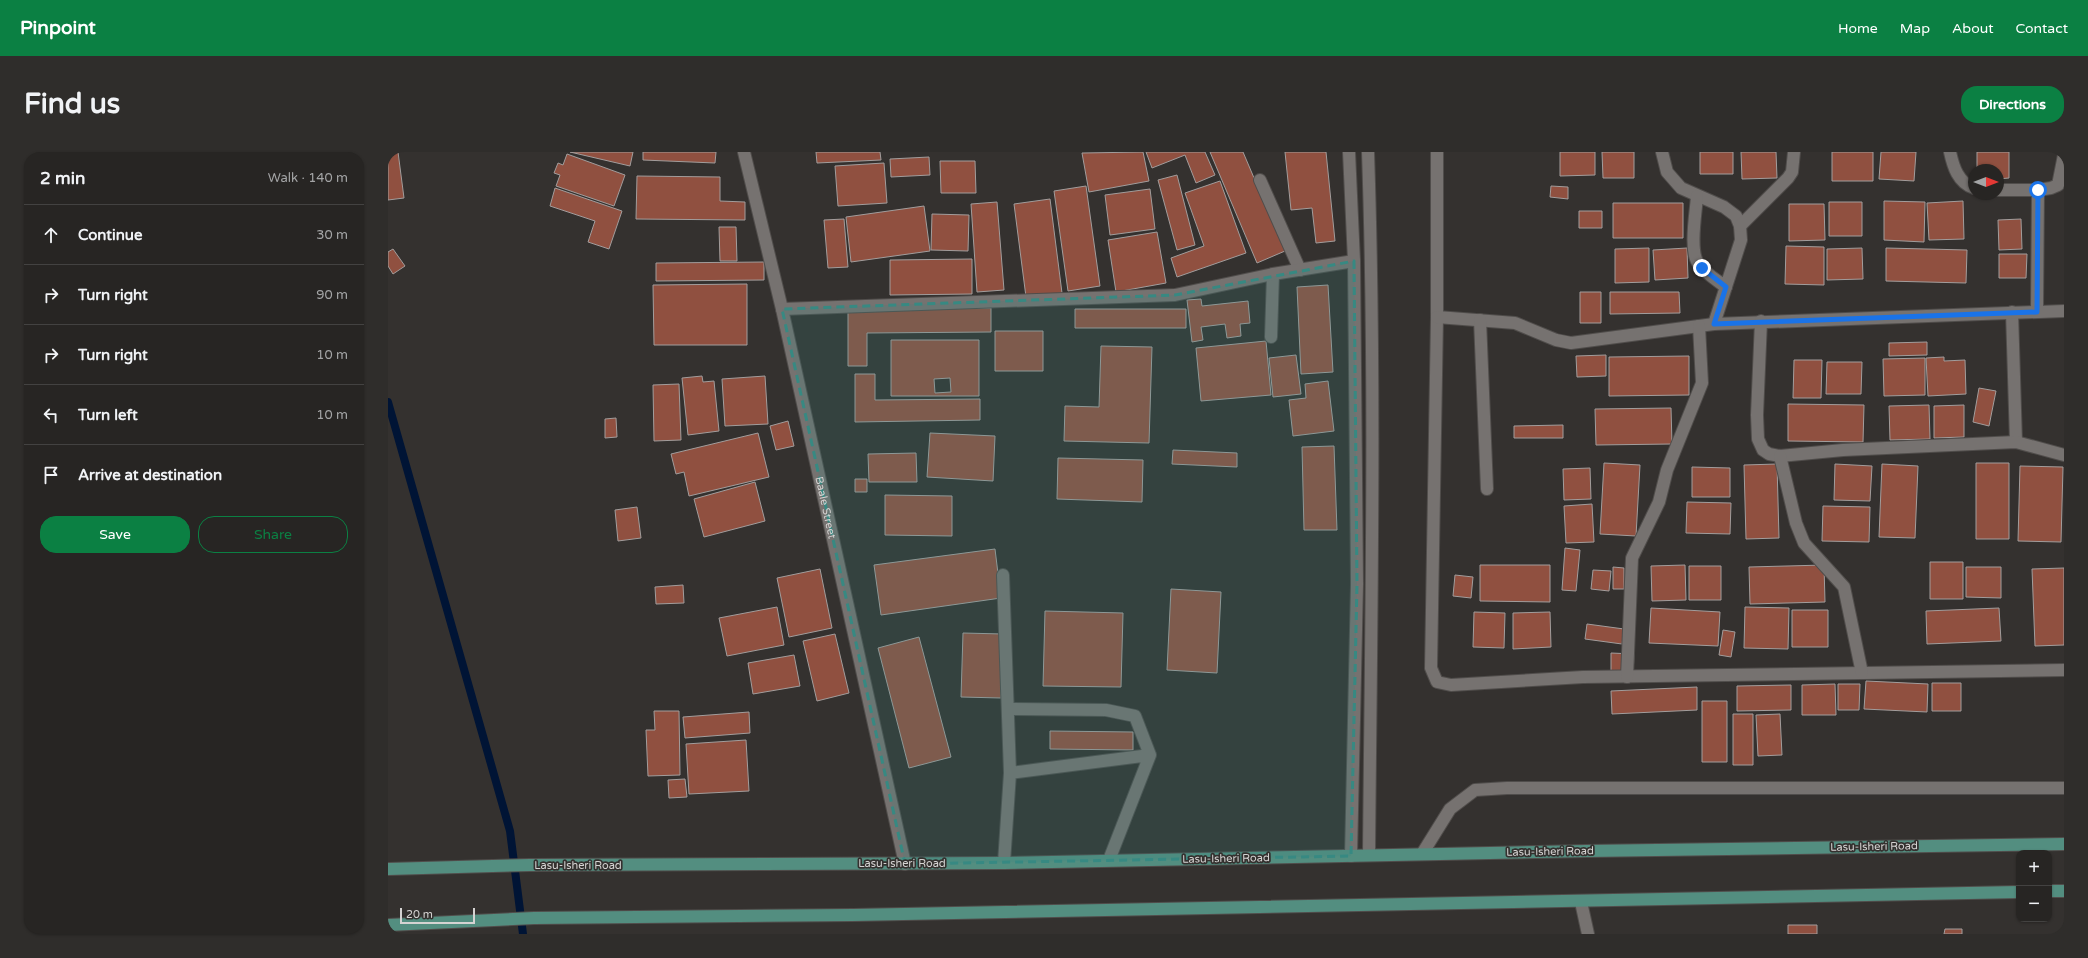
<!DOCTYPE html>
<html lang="en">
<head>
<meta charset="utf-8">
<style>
  :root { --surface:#272523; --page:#2f2d2b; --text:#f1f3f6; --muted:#a4a5a6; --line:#434241; --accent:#0b8043 }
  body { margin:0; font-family:"Varela Round",sans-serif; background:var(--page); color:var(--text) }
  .controls { position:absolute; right:12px; bottom:12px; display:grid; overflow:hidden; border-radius:8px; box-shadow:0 1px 3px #0004 }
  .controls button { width:36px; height:36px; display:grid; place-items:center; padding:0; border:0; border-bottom:1px solid var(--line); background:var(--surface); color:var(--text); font:20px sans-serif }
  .compass { position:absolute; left:1580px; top:12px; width:36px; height:36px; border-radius:50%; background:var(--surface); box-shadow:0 1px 3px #0004; rotate:90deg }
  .scale { position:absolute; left:12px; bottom:10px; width:75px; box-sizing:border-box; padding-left:4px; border:2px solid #d5d3d2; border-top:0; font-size:11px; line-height:14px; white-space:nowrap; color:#d5d3d2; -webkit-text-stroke:3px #34312f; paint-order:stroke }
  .stop { position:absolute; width:12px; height:12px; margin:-9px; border:3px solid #1a73e8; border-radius:50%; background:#fff }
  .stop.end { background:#1a73e8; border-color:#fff; box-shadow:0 1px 4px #0008 }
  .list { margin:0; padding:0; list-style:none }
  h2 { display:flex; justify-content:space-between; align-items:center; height:52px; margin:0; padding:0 16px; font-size:17px }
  h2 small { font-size:13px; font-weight:400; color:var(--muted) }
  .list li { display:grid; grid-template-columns:26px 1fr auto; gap:12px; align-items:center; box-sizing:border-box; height:60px; padding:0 16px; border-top:1px solid var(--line) }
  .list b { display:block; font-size:15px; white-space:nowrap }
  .list em { font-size:13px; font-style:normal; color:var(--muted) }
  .actions { display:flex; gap:8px; padding:12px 16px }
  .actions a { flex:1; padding:9px 0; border:1px solid var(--accent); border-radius:16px; text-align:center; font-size:14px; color:var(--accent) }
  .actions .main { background:var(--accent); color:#fff }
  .icon { flex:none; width:22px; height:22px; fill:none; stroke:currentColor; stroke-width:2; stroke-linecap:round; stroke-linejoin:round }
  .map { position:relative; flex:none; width:1676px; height:782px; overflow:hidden; border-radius:16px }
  header { display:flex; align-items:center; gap:24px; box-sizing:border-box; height:56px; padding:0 20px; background:var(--accent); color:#fff }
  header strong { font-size:19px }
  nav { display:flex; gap:22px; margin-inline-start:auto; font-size:14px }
  .intro { display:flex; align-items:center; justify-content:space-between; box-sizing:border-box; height:96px; padding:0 24px }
  h1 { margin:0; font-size:28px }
  .button { padding:10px 18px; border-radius:16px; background:var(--accent); color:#fff; font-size:14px; font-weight:700 }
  main { display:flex; gap:24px; padding:0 24px }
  aside { flex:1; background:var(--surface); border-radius:16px; box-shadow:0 1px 3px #0004 }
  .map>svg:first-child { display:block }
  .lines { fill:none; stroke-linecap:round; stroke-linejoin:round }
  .stream { stroke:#001435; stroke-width:8 }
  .building { fill:#905040; stroke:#a29d9c; fill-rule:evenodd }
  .lane-casing { stroke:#504d4b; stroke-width:14 }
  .street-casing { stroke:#504d4b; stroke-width:14 }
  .secondary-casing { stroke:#504d4b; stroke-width:14 }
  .primary-casing { stroke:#504d4b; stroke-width:14 }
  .lane { stroke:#767270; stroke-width:12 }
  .street { stroke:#767270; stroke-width:12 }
  .secondary { stroke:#767270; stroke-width:12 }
  .primary { stroke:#538e80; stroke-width:12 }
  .route { stroke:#1a73e8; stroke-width:5 }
  .marked { fill:#378982; fill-opacity:0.2; stroke:#378982; stroke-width:3; stroke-dasharray:8 5; stroke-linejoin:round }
  .labels { text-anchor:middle; stroke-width:3.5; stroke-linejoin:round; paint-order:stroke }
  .street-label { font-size:11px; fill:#d5d3d2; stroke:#34312f }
</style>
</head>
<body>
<header>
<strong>Pinpoint</strong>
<nav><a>Home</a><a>Map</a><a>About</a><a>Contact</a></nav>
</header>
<div class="intro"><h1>Find us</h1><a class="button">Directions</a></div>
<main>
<aside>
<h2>2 min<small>Walk · 140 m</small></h2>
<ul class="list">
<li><svg class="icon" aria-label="ahead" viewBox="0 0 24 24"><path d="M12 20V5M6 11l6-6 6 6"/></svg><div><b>Continue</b></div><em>30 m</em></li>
<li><svg class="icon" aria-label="right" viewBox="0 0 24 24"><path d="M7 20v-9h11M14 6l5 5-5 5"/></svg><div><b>Turn right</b></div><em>90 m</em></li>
<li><svg class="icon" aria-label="right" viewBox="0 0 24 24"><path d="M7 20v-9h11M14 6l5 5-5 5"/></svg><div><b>Turn right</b></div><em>10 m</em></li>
<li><svg class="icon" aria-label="left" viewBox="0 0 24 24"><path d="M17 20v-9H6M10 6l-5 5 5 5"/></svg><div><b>Turn left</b></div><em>10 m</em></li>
<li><svg class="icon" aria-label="arrive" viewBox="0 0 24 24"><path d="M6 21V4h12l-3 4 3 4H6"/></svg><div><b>Arrive at destination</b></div></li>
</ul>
<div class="actions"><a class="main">Save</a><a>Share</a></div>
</aside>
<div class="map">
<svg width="1676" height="782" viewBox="0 0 1676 782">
  <rect width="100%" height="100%" fill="#34312f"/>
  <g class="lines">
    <path class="stream" d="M 0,250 L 122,679 L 135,782"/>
  </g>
  <path class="building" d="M 0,0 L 10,0 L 16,46 L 0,48 Z
    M 182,0 L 245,0 L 242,14 Z
    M 255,0 L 328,0 L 327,11 L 255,8 Z
    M 428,0 L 492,0 L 493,8 L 429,11 Z
    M 755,0 L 761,29 L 701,40 L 694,1 Z
    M 758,0 L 817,0 L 827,23 L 808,31 L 797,3 L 764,16 Z
    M 822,0 L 855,0 L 897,99 L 869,111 Z
    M 897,0 L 938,0 L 947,89 L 928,91 L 924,56 L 903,58 Z
    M 1172,0 L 1207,0 L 1207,23 L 1172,24 Z
    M 1214,0 L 1246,0 L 1246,26 L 1215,26 Z
    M 1312,0 L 1345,0 L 1345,22 L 1312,22 Z
    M 1353,0 L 1388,0 L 1389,26 L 1354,27 Z
    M 1444,0 L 1485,0 L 1485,29 L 1444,29 Z
    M 1493,0 L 1528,0 L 1526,29 L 1491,27 Z
    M 1589,0 L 1621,0 L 1621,26 L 1610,27 L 1610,18 L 1589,18 Z
    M 179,2 L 237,23 L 226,54 L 168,34 L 172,23 L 166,21 L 170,11 L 175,13 Z
    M 541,5 L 542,23 L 503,25 L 502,7 Z
    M 552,9 L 587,9 L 588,41 L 553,41 Z
    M 496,11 L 499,51 L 450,54 L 447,14 Z
    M 789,23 L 807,93 L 789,98 L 770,28 Z
    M 249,24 L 332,25 L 332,49 L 357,50 L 357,68 L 248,67 Z
    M 832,29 L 858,101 L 789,125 L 783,106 L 816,94 L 797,41 Z
    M 698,34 L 712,134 L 680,139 L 666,39 Z
    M 1163,34 L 1180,35 L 1180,47 L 1162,45 Z
    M 167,36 L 234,59 L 221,97 L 200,90 L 207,69 L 162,54 Z
    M 762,37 L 767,77 L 722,83 L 717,43 Z
    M 662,47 L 674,141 L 638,145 L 626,52 Z
    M 1496,49 L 1537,50 L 1536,90 L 1496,88 Z
    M 1575,49 L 1576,87 L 1541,88 L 1539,51 Z
    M 609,50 L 616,138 L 589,140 L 583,52 Z
    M 1441,50 L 1474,50 L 1474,84 L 1441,84 Z
    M 1225,51 L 1295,51 L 1295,86 L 1225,86 Z
    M 1401,52 L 1436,52 L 1437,88 L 1401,89 Z
    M 536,54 L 542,99 L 463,110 L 458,65 Z
    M 1191,59 L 1214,59 L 1214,76 L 1191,76 Z
    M 544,62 L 581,63 L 580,99 L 543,98 Z
    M 456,67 L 460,115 L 440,116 L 436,68 Z
    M 1633,67 L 1634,97 L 1611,98 L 1610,68 Z
    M 331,75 L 348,75 L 349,109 L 332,109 Z
    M 769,80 L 778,131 L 728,140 L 720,88 Z
    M 1398,94 L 1436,95 L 1436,133 L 1397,132 Z
    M 1261,96 L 1261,130 L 1227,131 L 1227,97 Z
    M 1299,96 L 1300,126 L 1267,128 L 1265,98 Z
    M 1474,96 L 1475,127 L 1439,128 L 1439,97 Z
    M 1498,96 L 1579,98 L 1578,131 L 1498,129 Z
    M 5,97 L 17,114 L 5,122 L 0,114 L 0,100 Z
    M 1611,102 L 1639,102 L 1638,126 L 1611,126 Z
    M 584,107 L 584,142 L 502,143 L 502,108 Z
    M 376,110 L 376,128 L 268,129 L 268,111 Z
    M 359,132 L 359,193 L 266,193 L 265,133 Z
    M 940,133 L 945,220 L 913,222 L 909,135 Z
    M 1192,140 L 1213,140 L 1213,171 L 1192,171 Z
    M 1222,140 L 1291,140 L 1292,161 L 1222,162 Z
    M 813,147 L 814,154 L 860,149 L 862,171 L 852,172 L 853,184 L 839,186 L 837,172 L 813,175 L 815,188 L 804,190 L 799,148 Z
    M 603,156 L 603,180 L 479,181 L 479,214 L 460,214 L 460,158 Z
    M 687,157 L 798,157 L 798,176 L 687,176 Z
    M 607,179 L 655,179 L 655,219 L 607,219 Z
    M 503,188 L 591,188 L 591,244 L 503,244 ZM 562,226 L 563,240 L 547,241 L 546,227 Z
    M 878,189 L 883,243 L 813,249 L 808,196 Z
    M 1539,190 L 1539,203 L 1501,204 L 1501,191 Z
    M 713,194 L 764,195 L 761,291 L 676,289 L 677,254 L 711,255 Z
    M 908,203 L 913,242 L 885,245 L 881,206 Z
    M 1218,203 L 1218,224 L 1189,225 L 1188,204 Z
    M 1301,204 L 1301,243 L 1221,244 L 1221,205 Z
    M 1556,205 L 1556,209 L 1577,208 L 1578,242 L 1540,244 L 1538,206 Z
    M 1537,206 L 1537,243 L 1496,244 L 1495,207 Z
    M 1406,208 L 1434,208 L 1433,246 L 1405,246 Z
    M 1439,210 L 1474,210 L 1473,242 L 1438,242 Z
    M 467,222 L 487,222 L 487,248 L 592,247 L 592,268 L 467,270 Z
    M 314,224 L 315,230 L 326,229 L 331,279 L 300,283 L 294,226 Z
    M 377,224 L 380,272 L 337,274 L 334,227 Z
    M 940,229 L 946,279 L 905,284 L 901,248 L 918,246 L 917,232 Z
    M 291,232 L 293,288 L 266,289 L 265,233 Z
    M 1591,236 L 1608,239 L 1601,274 L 1585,270 Z
    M 1400,252 L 1476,253 L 1475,290 L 1400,289 Z
    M 1541,253 L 1542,287 L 1502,288 L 1501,254 Z
    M 1576,253 L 1576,285 L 1546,286 L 1546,254 Z
    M 1283,256 L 1284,292 L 1208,293 L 1207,257 Z
    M 228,266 L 229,285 L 217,286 L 217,267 Z
    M 400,269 L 406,294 L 388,298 L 382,274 Z
    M 1175,273 L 1175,286 L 1126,286 L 1126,274 Z
    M 370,281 L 381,325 L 301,344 L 296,320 L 288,322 L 283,302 Z
    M 542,281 L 607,284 L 605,329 L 539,325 Z
    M 946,294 L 949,378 L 916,378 L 914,295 Z
    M 785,298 L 849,301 L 849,315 L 784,312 Z
    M 528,301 L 529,330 L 481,330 L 480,302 Z
    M 670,306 L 755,308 L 754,350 L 669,347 Z
    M 1216,311 L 1252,313 L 1248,384 L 1212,382 Z
    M 1588,311 L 1621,311 L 1621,387 L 1588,387 Z
    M 1389,312 L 1391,386 L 1358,387 L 1356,313 Z
    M 1447,312 L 1484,314 L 1482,349 L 1446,348 Z
    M 1494,312 L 1530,314 L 1527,386 L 1491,385 Z
    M 1632,314 L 1675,315 L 1673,390 L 1630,389 Z
    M 1304,315 L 1342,316 L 1342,345 L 1304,345 Z
    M 1202,316 L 1203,347 L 1176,348 L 1175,317 Z
    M 467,327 L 479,327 L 479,340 L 467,340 Z
    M 367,330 L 377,369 L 316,385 L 306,347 Z
    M 497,343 L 564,344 L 564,384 L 497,383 Z
    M 1299,350 L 1343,351 L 1342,382 L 1298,381 Z
    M 1204,352 L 1206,390 L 1178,391 L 1176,354 Z
    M 1435,354 L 1482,355 L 1481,390 L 1434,389 Z
    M 249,355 L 253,386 L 230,389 L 227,358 Z
    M 1177,396 L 1192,398 L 1188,439 L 1174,438 Z
    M 607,397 L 613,446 L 493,463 L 486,413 Z
    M 1542,410 L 1575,410 L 1575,447 L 1542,447 Z
    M 1092,413 L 1162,413 L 1162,450 L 1092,449 Z
    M 1297,413 L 1298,448 L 1264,449 L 1263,414 Z
    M 1436,413 L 1437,450 L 1362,452 L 1361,415 Z
    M 1301,414 L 1333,414 L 1333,448 L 1301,448 Z
    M 1225,415 L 1236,416 L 1236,437 L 1225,437 Z
    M 1578,415 L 1613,415 L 1613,446 L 1578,445 Z
    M 1676,416 L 1676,493 L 1647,494 L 1644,417 Z
    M 432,417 L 444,476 L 401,485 L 389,426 Z
    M 1205,418 L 1223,419 L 1221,439 L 1203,437 Z
    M 1067,423 L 1085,425 L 1083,446 L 1065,444 Z
    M 295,433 L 296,451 L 268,452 L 267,435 Z
    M 783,437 L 833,440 L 829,521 L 779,518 Z
    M 389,455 L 396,493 L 339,504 L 331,466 Z
    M 1357,455 L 1401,456 L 1400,497 L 1356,496 Z
    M 1263,456 L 1332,460 L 1330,494 L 1261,491 Z
    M 1611,456 L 1613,489 L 1539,492 L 1538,459 Z
    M 1404,458 L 1440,458 L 1440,495 L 1404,495 Z
    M 657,459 L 735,461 L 733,535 L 655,534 Z
    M 1086,460 L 1117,461 L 1116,496 L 1085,495 Z
    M 1162,460 L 1163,495 L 1125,497 L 1125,461 Z
    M 1199,472 L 1236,477 L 1234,492 L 1197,487 Z
    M 1335,478 L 1347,480 L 1343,505 L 1331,503 Z
    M 575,481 L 615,482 L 613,546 L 573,545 Z
    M 447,482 L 461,541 L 429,549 L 415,489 Z
    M 531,485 L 563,605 L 521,616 L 490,496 Z
    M 1223,501 L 1246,502 L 1245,523 L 1223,522 Z
    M 406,503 L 412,534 L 365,542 L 360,511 Z
    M 1478,529 L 1540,532 L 1539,560 L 1476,557 Z
    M 1544,531 L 1573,531 L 1573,559 L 1544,559 Z
    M 1447,532 L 1448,563 L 1414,563 L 1414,533 Z
    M 1450,532 L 1472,532 L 1471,558 L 1450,558 Z
    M 1403,533 L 1403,558 L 1349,559 L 1349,534 Z
    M 1309,535 L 1309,558 L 1224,562 L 1223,539 Z
    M 1314,549 L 1339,549 L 1339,610 L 1314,610 Z
    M 266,559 L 291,559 L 292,623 L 260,624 L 258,578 L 267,578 Z
    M 361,560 L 362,581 L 297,586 L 295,565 Z
    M 1345,562 L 1365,562 L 1365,613 L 1345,613 Z
    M 1392,562 L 1394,603 L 1370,604 L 1368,563 Z
    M 662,579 L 745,580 L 745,598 L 662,597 Z
    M 358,588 L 361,639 L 301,642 L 298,592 Z
    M 297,627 L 299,645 L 281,646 L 280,628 Z
    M 1400,773 L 1429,773 L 1429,782 L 1400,782 Z
    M 1557,777 L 1574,777 L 1574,782 L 1556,782 Z"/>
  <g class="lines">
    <defs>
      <path id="lane" d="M 872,28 L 912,118
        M 883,185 L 885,122
        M 615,423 L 622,621 L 616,711
        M 620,557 L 718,558 L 747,564 L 762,603 L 721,708
        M 622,621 L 762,603
        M 1034,702 L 1062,657 L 1087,638 L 1119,636 L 1676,636"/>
      <g id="street">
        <path id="s1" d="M 356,0 L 394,157 L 517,712"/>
        <path d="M 1049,0 L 1049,165 L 1043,516 L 1049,530 L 1063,533 L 1195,525 L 1676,518"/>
        <path d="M 1274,0 L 1279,20 L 1293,36 L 1336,55 L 1348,64 L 1352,74 L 1353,88 L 1326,172"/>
        <path d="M 1562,0 C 1565,14 1570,31 1586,36"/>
        <path d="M 1610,38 L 1650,38 L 1649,160"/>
        <path d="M 1650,38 L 1663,36 L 1670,33 L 1676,3"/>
        <path d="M 1309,44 C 1308,60 1301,98 1310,111 C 1316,121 1329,128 1338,135"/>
        <path d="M 1352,74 L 1400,26 L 1404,20 L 1406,0"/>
        <path d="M 394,157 L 787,143 L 885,122 L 966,109"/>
        <path d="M 1624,160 L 1628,290"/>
        <path d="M 1049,165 L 1127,171 L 1168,188 L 1183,191 L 1326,172 L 1676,159"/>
        <path d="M 1092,168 L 1099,337"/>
        <path d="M 1373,169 L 1369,263 L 1370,287 L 1375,298 L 1381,302 L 1392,304 L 1455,298 L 1628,290 L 1676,303"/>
        <path d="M 1392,304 L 1408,371 L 1416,391 L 1456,435 L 1474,521"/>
        <path d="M 1239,525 L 1244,406 L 1271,350 L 1279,318 L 1314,231 L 1311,174"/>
        <path d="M 1193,750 L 1200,782"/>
      </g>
      <path id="secondary" d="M 961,0 L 966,109 L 969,432 L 963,704
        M 980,0 C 988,234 983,469 981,703"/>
      <path id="primary" d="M 0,717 L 142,713 L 616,711 L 1198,699 L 1676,692
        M 1661,739 L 1676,739
        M 0,773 L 146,766 L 465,763 L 1631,740"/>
    </defs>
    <use href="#lane" class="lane-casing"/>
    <use href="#street" class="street-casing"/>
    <use href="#secondary" class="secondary-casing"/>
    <use href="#primary" class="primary-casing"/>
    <use href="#lane" class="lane"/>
    <use href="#street" class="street"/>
    <use href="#secondary" class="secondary"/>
    <use href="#primary" class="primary"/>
  </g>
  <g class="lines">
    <path class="route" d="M 1314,116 L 1338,135 L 1326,172 L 1649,160 L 1650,38"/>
  </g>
  <path class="marked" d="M 966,109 L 969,432 L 963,704 L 517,712 L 394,157 L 787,143 Z"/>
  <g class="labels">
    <g class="street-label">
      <text dy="4" stroke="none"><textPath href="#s1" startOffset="365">Baale Street</textPath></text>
      <text transform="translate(1486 694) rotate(-1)" y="4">Lasu-Isheri Road</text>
      <text transform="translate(1162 699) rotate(-1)" y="4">Lasu-Isheri Road</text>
      <text transform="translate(838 706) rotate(-1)" y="4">Lasu-Isheri Road</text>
      <text x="514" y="715">Lasu-Isheri Road</text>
      <text x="190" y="717">Lasu-Isheri Road</text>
    </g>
  </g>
</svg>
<div class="controls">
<button>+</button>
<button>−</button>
</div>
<svg class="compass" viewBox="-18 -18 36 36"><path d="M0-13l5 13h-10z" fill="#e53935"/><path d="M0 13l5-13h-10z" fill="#a4a5a6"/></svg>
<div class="scale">20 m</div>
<div class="stop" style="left:1650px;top:38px"></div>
<div class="stop end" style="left:1314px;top:116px"></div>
</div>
</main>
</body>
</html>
